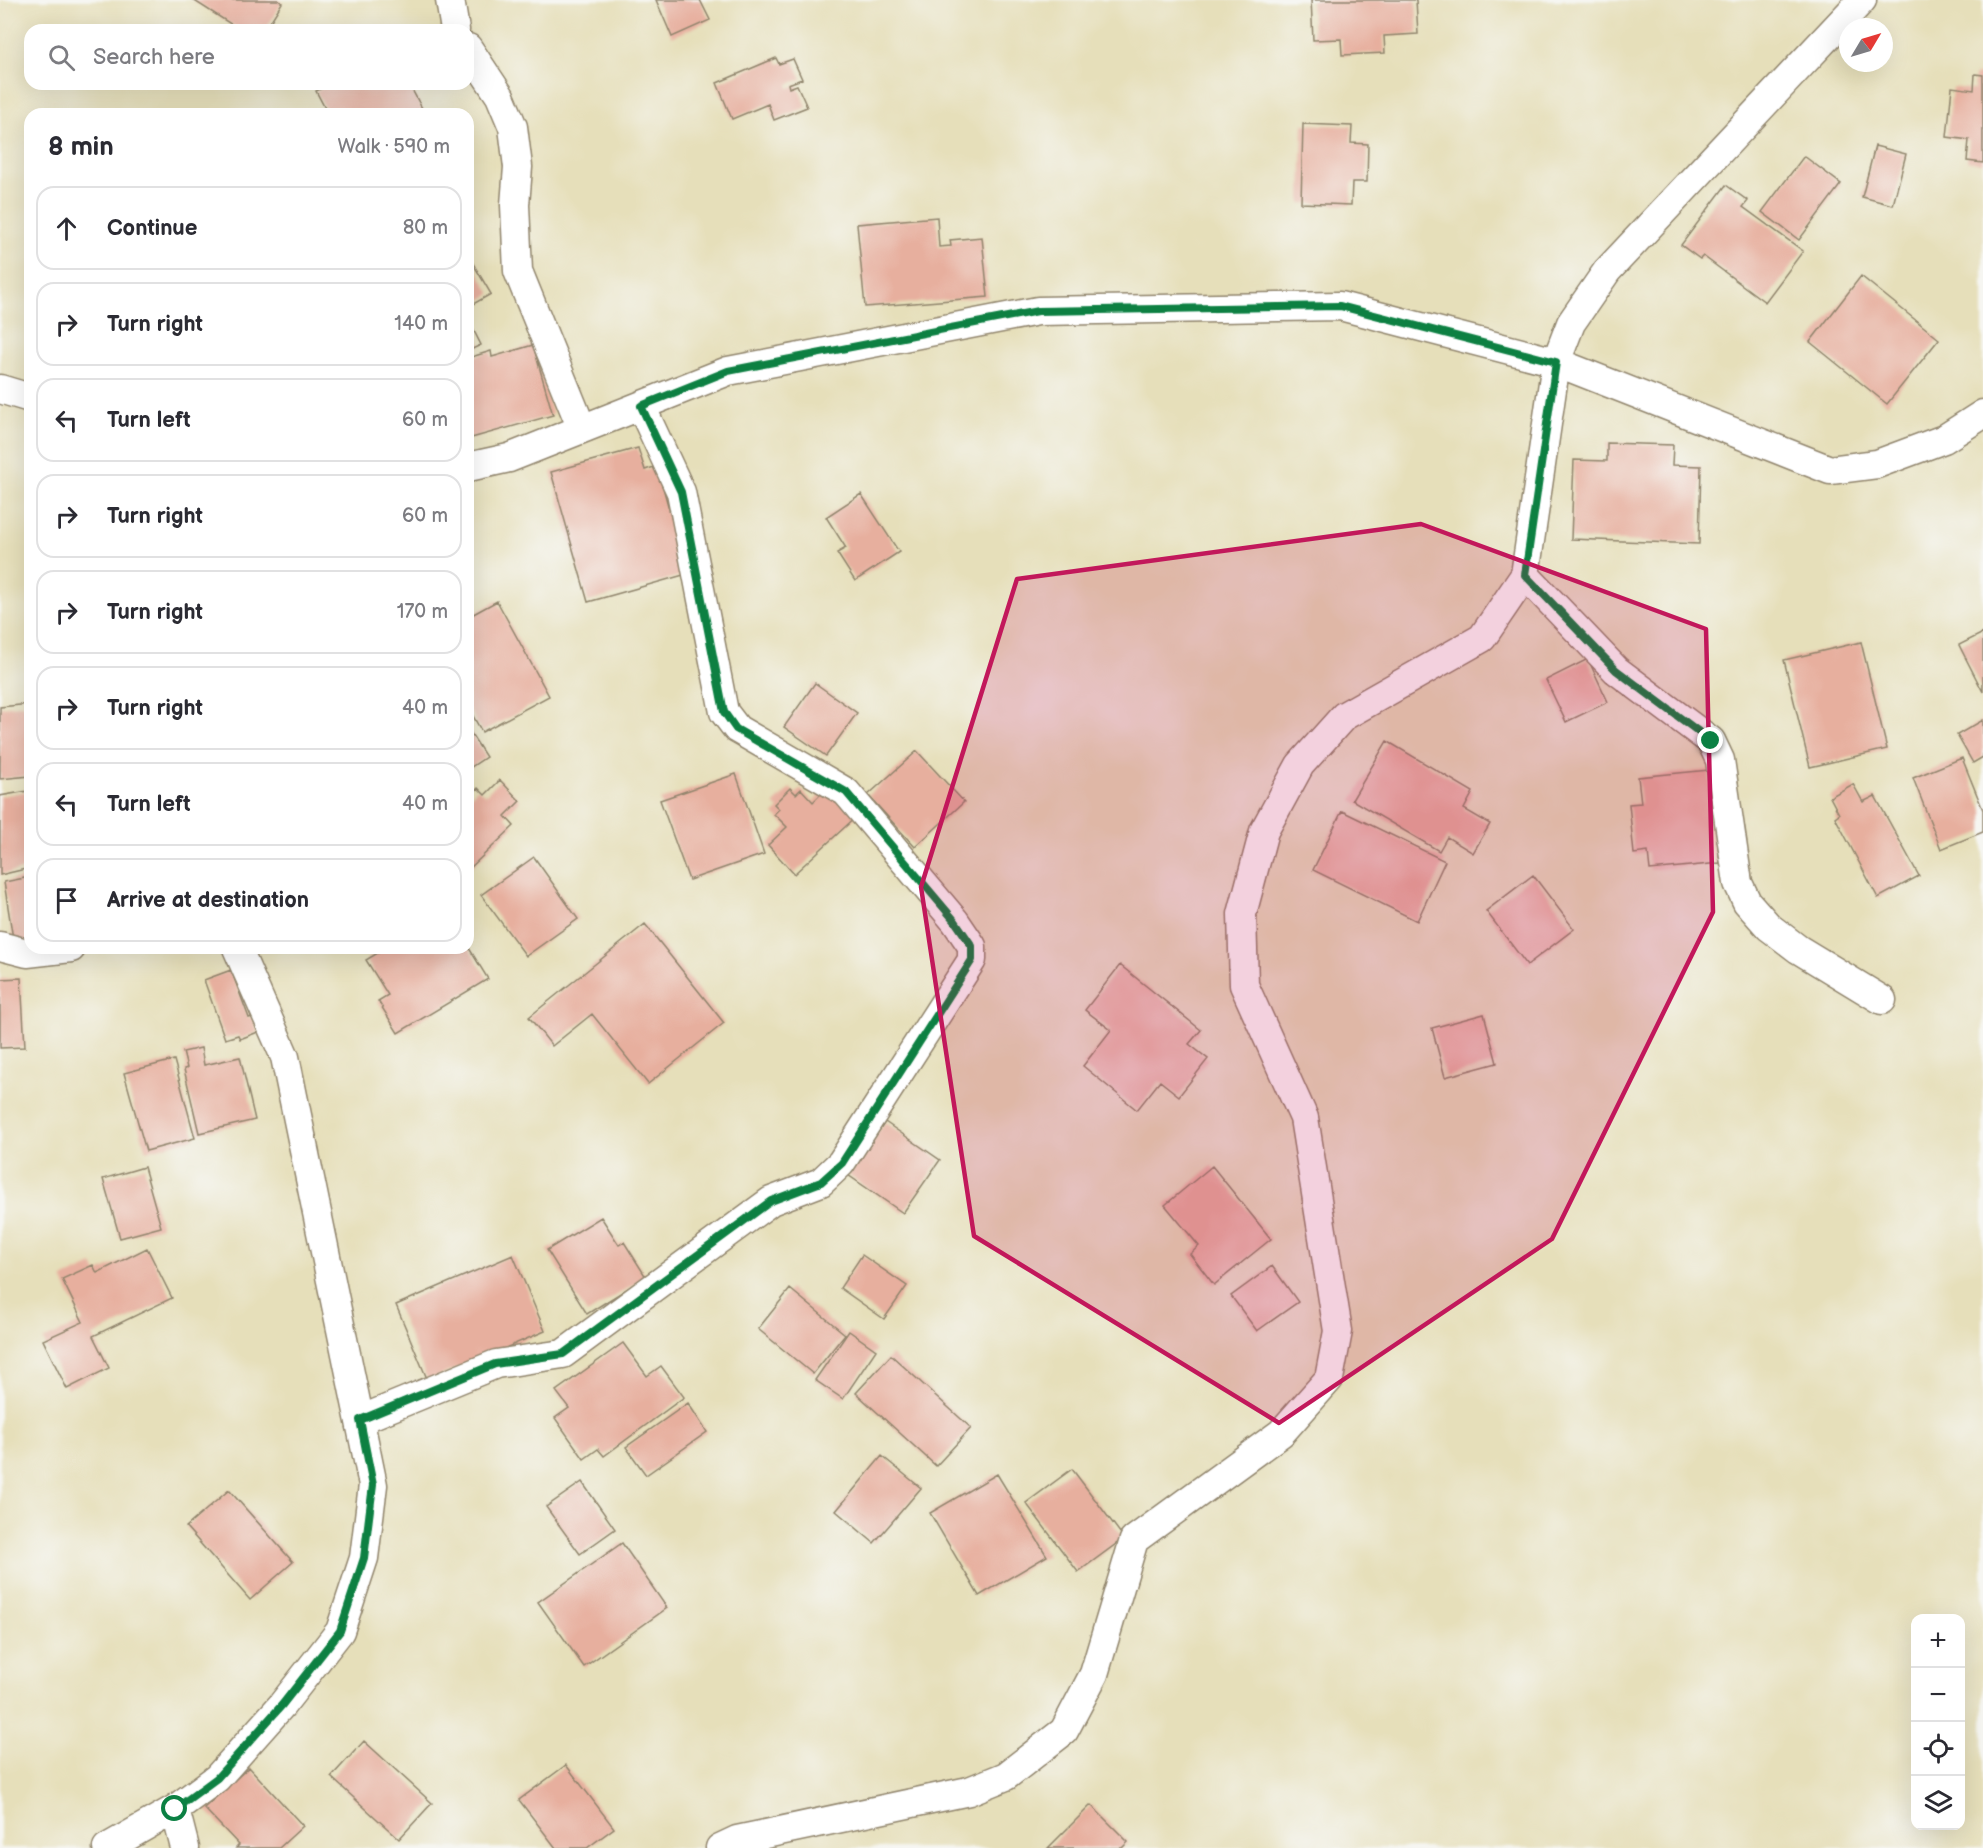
<!DOCTYPE html>
<html lang="en">
<head>
<meta charset="utf-8">
<style>
  :root { --surface:#fff; --page:#f2f2f3; --text:#2b2b33; --muted:#7c7c81; --line:#e1e1e2 }
  body { margin:0; font-family:"Balsamiq Sans",sans-serif; background:var(--page); color:var(--text) }
  .controls { position:absolute; right:18px; bottom:18px; display:grid; overflow:hidden; border-radius:12px; box-shadow:0 6px 24px #0002 }
  .controls button { width:54px; height:54px; display:grid; place-items:center; padding:0; border:0; border-bottom:2px solid var(--line); background:var(--surface); color:var(--text); font:30px sans-serif }
  .compass { position:absolute; left:1839px; top:18px; width:54px; height:54px; border-radius:50%; background:var(--surface); box-shadow:0 6px 24px #0002; rotate:52deg }
  .stop { position:absolute; width:18px; height:18px; margin:-14px; border:4px solid #0b8043; border-radius:50%; background:#fff }
  .stop.end { background:#0b8043; border-color:#fff; box-shadow:0 2px 6px #0008 }
  .list { margin:0; padding:0; list-style:none }
  h2 { display:flex; justify-content:space-between; align-items:center; height:78px; margin:0; padding:0 24px; font-size:26px }
  h2 small { font-size:20px; font-weight:400; color:var(--muted) }
  .list li { display:grid; grid-template-columns:39px 1fr auto; gap:18px; align-items:center; box-sizing:border-box; height:84px; margin:0 12px 12px; padding:0 12px; border:2px solid var(--line); border-radius:18px }
  .list b { display:block; font-size:22px; white-space:nowrap }
  .list em { font-size:20px; font-style:normal; color:var(--muted) }
  .icon { flex:none; width:33px; height:33px; fill:none; stroke:currentColor; stroke-width:2; stroke-linecap:round; stroke-linejoin:round }
  .map { position:relative; flex:none; width:1983px; height:1848px; overflow:hidden }
  .search { position:absolute; background:var(--surface); box-shadow:0 6px 24px #0002; left:24px; top:24px; width:450px; height:66px; display:flex; align-items:center; gap:15px; box-sizing:border-box; padding:0 21px; border-radius:18px; color:var(--muted); font-size:22px }
  .panel { position:absolute; background:var(--surface); box-shadow:0 6px 24px #0002; left:24px; top:108px; width:450px; height:846px; border-radius:18px }
  .map>svg:first-child { display:block }
  .building { fill:#e7af9e }
  .lines { fill:none; stroke-linecap:round; stroke-linejoin:round }
  .minor-casing { stroke:#90846c; stroke-width:31 }
  .minor { stroke:#fff; stroke-width:28 }
  .route { stroke:#0b8043; stroke-width:8 }
  .marked { fill:#c2185b; fill-opacity:0.2; stroke:#c2185b; stroke-width:4.5; stroke-linejoin:round }
</style>
</head>
<body>
<div class="map">
<svg width="1983" height="1848" viewBox="0 0 1983 1848">
  <rect width="100%" height="100%" fill="#f6f6f2"/>
  <filter id="ink" filterUnits="userSpaceOnUse"><feTurbulence type="fractalNoise" baseFrequency=".0167" numOctaves="2"/><feDisplacementMap in="SourceGraphic" scale="12" xChannelSelector="R" yChannelSelector="G"/><feConvolveMatrix kernelMatrix="1 2 1 2 8 2 1 2 1" color-interpolation-filters="sRGB"/></filter>
  <filter id="wash" filterUnits="userSpaceOnUse"><feTurbulence type="fractalNoise" baseFrequency=".008" numOctaves="4" result="noise"/><feDisplacementMap in="SourceGraphic" scale="24" xChannelSelector="R" yChannelSelector="G"/><feGaussianBlur stdDeviation="1.35" result="paint"/><feColorMatrix in="noise" values="0 0 0 0 0 0 0 0 0 0 0 0 0 0 0 0 0 1.4 0 .05"/><feComposite in="paint" operator="in"/></filter>
  <g filter="url(#wash)">
    <rect width="100%" height="100%" fill="#e6dfba"/>
    <g id="blocks">
      <path class="building" d="M 193,0 L 278,0 L 282,3 L 265,30 L 240,30 Z
        M 656,0 L 700,0 L 710,20 L 672,37 Z
        M 1311,0 L 1416,0 L 1418,34 L 1384,36 L 1385,53 L 1342,55 L 1341,39 L 1313,40 Z
        M 776,58 L 779,64 L 793,59 L 802,79 L 788,84 L 789,88 L 797,85 L 807,107 L 774,120 L 768,104 L 732,119 L 717,83 Z
        M 1975,74 L 1983,75 L 1983,163 L 1967,161 L 1969,140 L 1947,137 L 1952,87 L 1974,90 Z
        M 330,84 L 409,84 L 425,114 L 328,114 L 316,91 Z
        M 1303,124 L 1352,126 L 1351,143 L 1368,144 L 1367,182 L 1352,182 L 1351,205 L 1301,203 Z
        M 1875,146 L 1906,154 L 1893,205 L 1862,197 Z
        M 1804,156 L 1841,184 L 1799,240 L 1762,212 Z
        M 1726,185 L 1748,201 L 1743,207 L 1803,251 L 1765,302 L 1703,256 L 1700,259 L 1681,245 Z
        M 937,217 L 939,247 L 951,246 L 950,240 L 982,237 L 988,297 L 865,307 L 857,224 Z
        M 468,255 L 491,294 L 468,307 Z
        M 1861,276 L 1939,339 L 1887,404 L 1810,342 Z
        M 468,319 L 481,345 L 468,351 Z
        M 533,345 L 553,415 L 468,439 L 468,358 L 491,351 L 492,357 Z
        M 1607,443 L 1673,445 L 1672,465 L 1701,466 L 1699,544 L 1571,539 L 1574,460 L 1607,461 Z
        M 638,448 L 645,470 L 657,466 L 687,574 L 588,602 L 551,472 Z
        M 861,494 L 899,552 L 855,581 L 837,553 L 846,548 L 826,517 Z
        M 497,601 L 549,696 L 482,732 L 468,707 L 468,617 Z
        M 1983,633 L 1983,692 L 1959,645 Z
        M 1861,642 L 1887,749 L 1810,767 L 1784,660 Z
        M 1588,659 L 1608,702 L 1566,722 L 1546,680 Z
        M 815,683 L 857,713 L 826,756 L 784,727 Z
        M 30,704 L 30,776 L 0,779 L 0,707 Z
        M 1983,720 L 1983,757 L 1973,763 L 1957,735 Z
        M 468,729 L 486,757 L 468,769 Z
        M 1387,741 L 1473,792 L 1464,809 L 1490,824 L 1473,853 L 1447,837 L 1439,851 L 1352,800 Z
        M 917,751 L 964,802 L 915,847 L 868,795 Z
        M 1962,758 L 1983,810 L 1983,832 L 1941,849 L 1913,778 Z
        M 1709,770 L 1720,863 L 1650,870 L 1648,852 L 1634,854 L 1629,804 L 1641,803 L 1638,777 Z
        M 736,774 L 764,854 L 689,880 L 660,800 Z
        M 500,780 L 520,801 L 505,816 L 514,826 L 468,870 L 468,798 L 478,788 L 485,795 Z
        M 1853,784 L 1863,802 L 1875,796 L 1919,876 L 1878,898 L 1835,817 L 1839,814 L 1830,797 Z
        M 830,785 L 858,815 L 794,874 L 768,845 L 787,827 L 774,814 L 779,809 L 774,804 L 790,788 L 796,794 L 801,789 L 813,802 Z
        M 28,791 L 30,868 L 0,875 L 0,796 Z
        M 1342,811 L 1445,861 L 1417,921 L 1313,870 Z
        M 534,857 L 578,919 L 526,956 L 481,895 Z
        M 1533,875 L 1574,929 L 1527,965 L 1486,911 Z
        M 30,877 L 30,942 L 14,945 L 4,882 Z
        M 645,924 L 724,1023 L 648,1084 L 592,1014 L 552,1046 L 529,1017 Z
        M 386,948 L 469,948 L 488,979 L 398,1033 L 378,1001 L 388,995 L 366,960 Z
        M 1120,965 L 1201,1030 L 1189,1044 L 1208,1059 L 1179,1096 L 1160,1081 L 1137,1110 L 1083,1066 L 1111,1030 L 1085,1010 Z
        M 231,970 L 249,1018 L 252,1017 L 258,1032 L 240,1039 L 238,1035 L 225,1039 L 204,980 Z
        M 21,978 L 25,1047 L 0,1048 L 0,979 Z
        M 1484,1014 L 1497,1063 L 1445,1077 L 1432,1028 Z
        M 201,1048 L 204,1065 L 240,1057 L 255,1120 L 199,1133 L 184,1069 L 187,1068 L 183,1052 Z
        M 174,1060 L 195,1138 L 146,1151 L 124,1073 Z
        M 885,1122 L 940,1160 L 903,1213 L 848,1175 Z
        M 1212,1166 L 1271,1239 L 1214,1285 L 1190,1254 L 1199,1246 L 1165,1205 Z
        M 144,1167 L 161,1227 L 120,1238 L 103,1179 Z
        M 601,1217 L 619,1245 L 624,1242 L 646,1277 L 587,1314 L 547,1250 Z
        M 147,1248 L 172,1298 L 93,1336 L 109,1368 L 67,1389 L 43,1340 L 83,1322 L 62,1279 L 93,1265 L 97,1273 Z
        M 513,1255 L 545,1331 L 428,1381 L 396,1305 Z
        M 862,1255 L 907,1286 L 884,1319 L 840,1288 Z
        M 1272,1266 L 1298,1302 L 1257,1331 L 1231,1296 Z
        M 790,1289 L 845,1334 L 813,1374 L 758,1329 Z
        M 849,1331 L 876,1350 L 843,1399 L 815,1380 Z
        M 623,1343 L 647,1376 L 661,1366 L 684,1397 L 604,1456 L 598,1449 L 584,1459 L 555,1418 L 569,1408 L 556,1391 Z
        M 891,1355 L 971,1428 L 936,1466 L 856,1393 Z
        M 688,1403 L 707,1432 L 646,1475 L 626,1447 Z
        M 882,1456 L 921,1488 L 874,1543 L 836,1511 Z
        M 1072,1469 L 1124,1538 L 1078,1572 L 1026,1503 Z
        M 997,1474 L 1047,1556 L 979,1596 L 930,1513 Z
        M 582,1482 L 615,1529 L 580,1554 L 546,1507 Z
        M 229,1490 L 293,1562 L 250,1600 L 186,1527 Z
        M 622,1543 L 667,1608 L 584,1667 L 538,1602 Z
        M 364,1741 L 432,1803 L 399,1839 L 331,1777 Z
        M 566,1765 L 614,1828 L 587,1848 L 556,1848 L 519,1800 Z
        M 249,1767 L 303,1826 L 279,1848 L 236,1848 L 239,1845 L 204,1808 Z
        M 1091,1805 L 1128,1842 L 1122,1848 L 1048,1848 Z"/>
    </g>
  </g>
  <g filter="url(#ink)">
    <use href="#blocks" fill-opacity="0" stroke="#90846c" stroke-width="1.5"/>
    <g class="lines">
      <defs>
        <path id="minor" d="M 450,0 L 455,30
          M 468,48 L 500,96 L 513,127 L 518,167 L 515,205 L 518,271 L 582,429
          M 0,389 L 30,398
          M 468,467 L 509,458 L 728,371 L 1038,311 L 1340,306 L 1556,362 L 1830,470 L 1877,464 L 1944,439 L 1983,414
          M 1525,575 L 1616,670 L 1711,741 L 1720,760 L 1738,883 L 1747,902 L 1769,927 L 1798,949 L 1882,1000
          M 0,946 L 27,953 L 71,948
          M 360,1420 L 496,1364 L 563,1354 L 771,1201 L 821,1182 L 841,1163 L 972,960 L 972,946 L 955,921 L 846,792 L 737,729 L 724,712 L 681,492 L 641,406
          M 175,1809 L 185,1848
          M 107,1848 L 175,1809 L 217,1778 L 282,1705 L 340,1631 L 364,1558 L 373,1485 L 285,1057 L 237,948
          M 720,1848 L 737,1840 L 969,1791 L 1006,1776 L 1064,1731 L 1094,1674 L 1134,1540 L 1281,1433 L 1329,1379 L 1338,1331 L 1304,1118 L 1244,985 L 1242,914 L 1264,831 L 1300,765 L 1344,716 L 1482,638 L 1525,575 L 1556,362 L 1571,323 L 1607,271 L 1862,0"/>
      </defs>
      <use href="#minor" class="minor-casing"/>
      <use href="#minor" class="minor"/>
    </g>
  </g>
  <g class="lines" filter="url(#ink)">
    <path class="route" d="M 175,1809 L 217,1778 L 282,1705 L 340,1631 L 364,1558 L 373,1485 L 360,1420 L 495,1364 L 563,1354 L 771,1201 L 821,1182 L 842,1163 L 972,960 L 972,946 L 955,921 L 846,792 L 736,729 L 724,712 L 681,492 L 641,406 L 728,371 L 1038,311 L 1340,306 L 1556,362 L 1525,575 L 1616,670 L 1711,741"/>
  </g>
  <path class="marked" d="M 1421,524 L 1706,629 L 1713,912 L 1552,1239 L 1279,1423 L 974,1236 L 921,887 L 1017,579 Z"/>
</svg>
<div class="controls">
<button>+</button>
<button>−</button>
<button><svg class="icon" aria-label="locate" viewBox="0 0 24 24"><circle cx="12" cy="12" r="6"/><path d="M12 2v4M12 18v4M2 12h4M18 12h4"/></svg></button>
<button><svg class="icon" aria-label="layers" viewBox="0 0 24 24"><path d="M12 4l9 5-9 5-9-5zM3 14l9 5 9-5"/></svg></button>
</div>
<svg class="compass" viewBox="-18 -18 36 36"><path d="M0-13l5 13h-10z" fill="#e53935"/><path d="M0 13l5-13h-10z" fill="#7c7c81"/></svg>
<div class="stop" style="left:175px;top:1809px"></div>
<div class="stop end" style="left:1711px;top:741px"></div>
<div class="search"><svg class="icon" aria-label="search" viewBox="0 0 24 24"><circle cx="10" cy="10" r="6"/><path d="M15 15l6 6"/></svg>Search here</div>
<section class="panel">
<h2>8 min<small>Walk · 590 m</small></h2>
<ul class="list">
<li><svg class="icon" aria-label="ahead" viewBox="0 0 24 24"><path d="M12 20V5M6 11l6-6 6 6"/></svg><div><b>Continue</b></div><em>80 m</em></li>
<li><svg class="icon" aria-label="right" viewBox="0 0 24 24"><path d="M7 20v-9h11M14 6l5 5-5 5"/></svg><div><b>Turn right</b></div><em>140 m</em></li>
<li><svg class="icon" aria-label="left" viewBox="0 0 24 24"><path d="M17 20v-9H6M10 6l-5 5 5 5"/></svg><div><b>Turn left</b></div><em>60 m</em></li>
<li><svg class="icon" aria-label="right" viewBox="0 0 24 24"><path d="M7 20v-9h11M14 6l5 5-5 5"/></svg><div><b>Turn right</b></div><em>60 m</em></li>
<li><svg class="icon" aria-label="right" viewBox="0 0 24 24"><path d="M7 20v-9h11M14 6l5 5-5 5"/></svg><div><b>Turn right</b></div><em>170 m</em></li>
<li><svg class="icon" aria-label="right" viewBox="0 0 24 24"><path d="M7 20v-9h11M14 6l5 5-5 5"/></svg><div><b>Turn right</b></div><em>40 m</em></li>
<li><svg class="icon" aria-label="left" viewBox="0 0 24 24"><path d="M17 20v-9H6M10 6l-5 5 5 5"/></svg><div><b>Turn left</b></div><em>40 m</em></li>
<li><svg class="icon" aria-label="arrive" viewBox="0 0 24 24"><path d="M6 21V4h12l-3 4 3 4H6"/></svg><div><b>Arrive at destination</b></div></li>
</ul>
</section>
</div>
</body>
</html>
